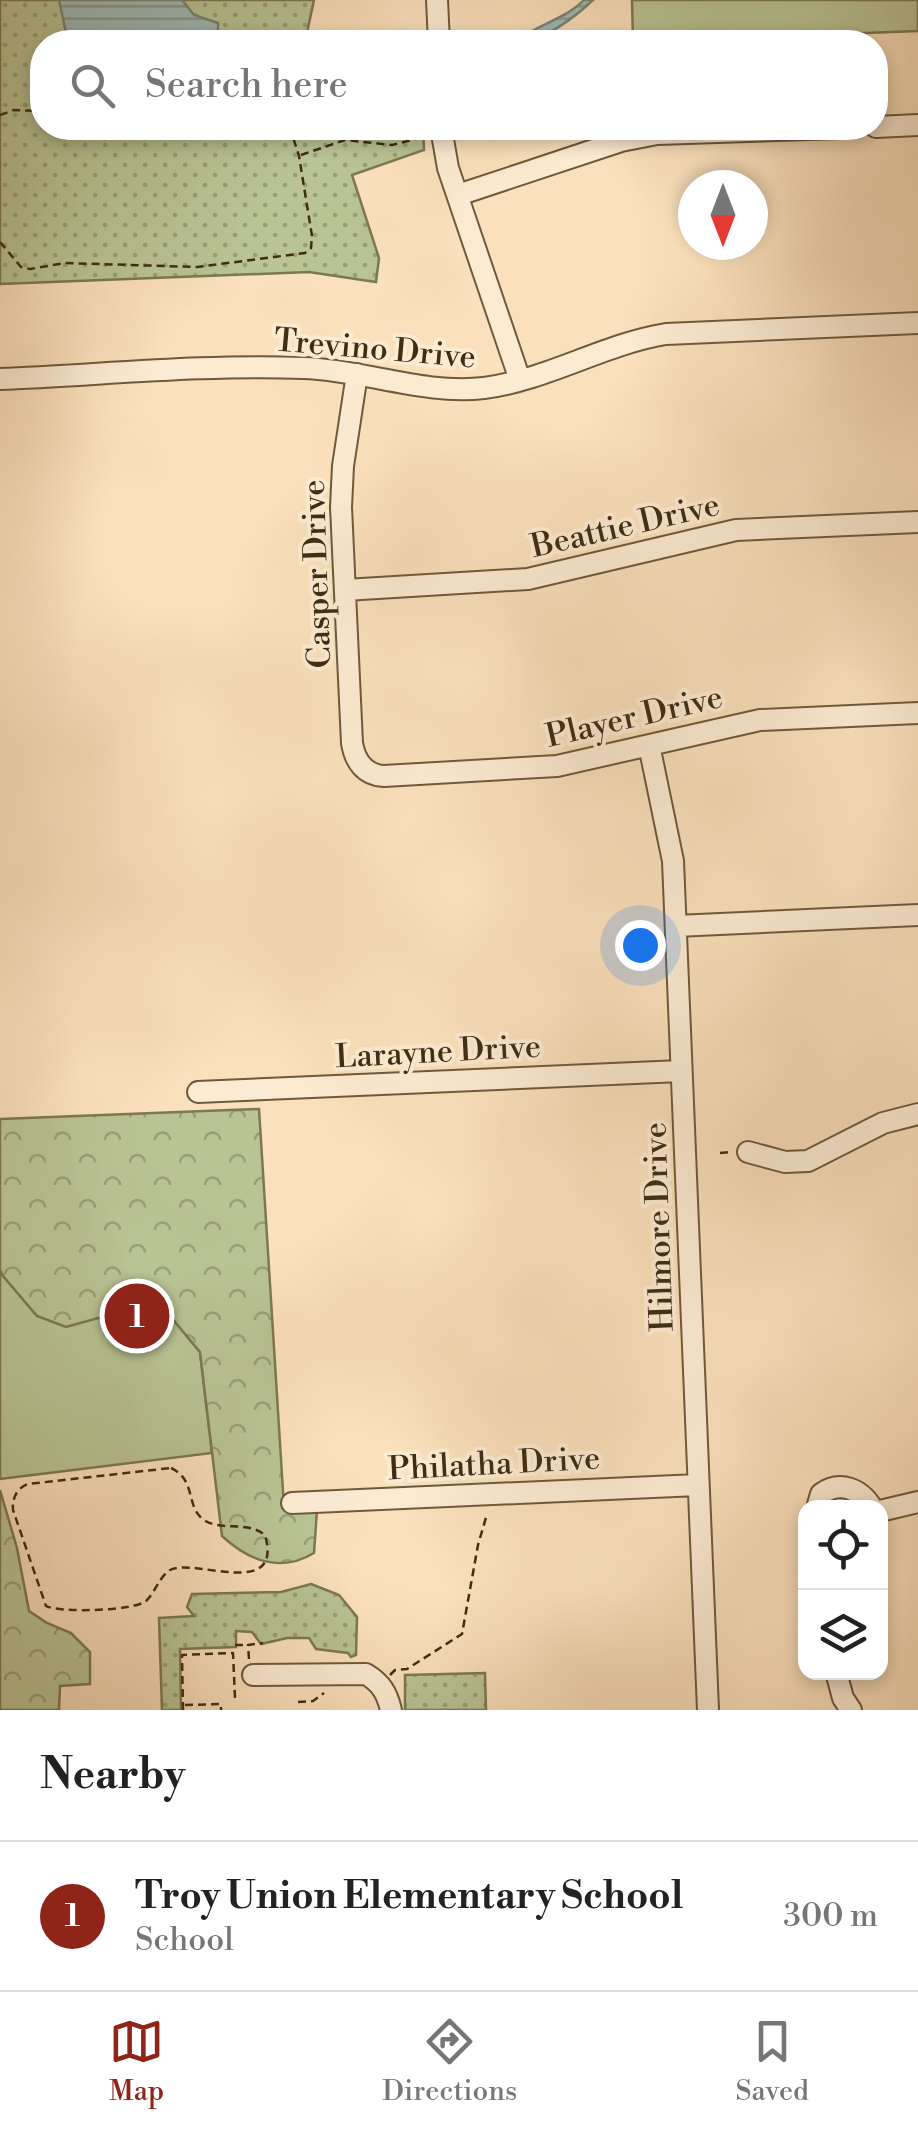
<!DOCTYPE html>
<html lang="en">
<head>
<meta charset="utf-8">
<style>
  :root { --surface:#fff; --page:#f2f2f2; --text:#222; --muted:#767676; --line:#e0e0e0; --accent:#8f2418 }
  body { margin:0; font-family:"Libre Bodoni",serif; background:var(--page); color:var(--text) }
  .controls { position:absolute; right:30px; bottom:30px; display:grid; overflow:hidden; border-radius:20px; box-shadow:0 5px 15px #0003 }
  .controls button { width:90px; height:90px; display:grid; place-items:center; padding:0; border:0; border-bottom:2px solid var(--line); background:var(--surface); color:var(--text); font:50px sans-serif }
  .compass { position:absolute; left:678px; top:170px; width:90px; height:90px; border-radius:50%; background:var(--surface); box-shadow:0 5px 15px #0003; rotate:180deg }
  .you { position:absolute; left:640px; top:945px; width:35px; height:35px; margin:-25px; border:8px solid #fff; border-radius:50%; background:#1a73e8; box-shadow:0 0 0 15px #1a73e833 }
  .badge { display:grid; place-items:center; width:65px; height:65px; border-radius:50%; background:var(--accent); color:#fff; font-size:32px; font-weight:700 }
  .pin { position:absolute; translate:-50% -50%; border:5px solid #fff; box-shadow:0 2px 10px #0006 }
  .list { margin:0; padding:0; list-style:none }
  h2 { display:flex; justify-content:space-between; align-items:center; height:130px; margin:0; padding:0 40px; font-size:42px }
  h2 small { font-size:32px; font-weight:400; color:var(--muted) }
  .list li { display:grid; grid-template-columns:65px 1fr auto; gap:30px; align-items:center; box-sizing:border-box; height:150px; padding:0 40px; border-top:2px solid var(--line) }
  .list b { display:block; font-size:38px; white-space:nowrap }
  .list p { margin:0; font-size:32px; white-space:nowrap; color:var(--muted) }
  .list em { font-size:32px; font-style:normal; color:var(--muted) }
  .icon { flex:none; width:55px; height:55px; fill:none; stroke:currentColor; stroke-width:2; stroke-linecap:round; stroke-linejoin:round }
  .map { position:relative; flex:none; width:918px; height:1710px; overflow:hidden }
  .search { position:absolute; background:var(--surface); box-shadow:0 5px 15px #0003; left:30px; right:30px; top:30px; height:110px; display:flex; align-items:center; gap:25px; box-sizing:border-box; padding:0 35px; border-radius:40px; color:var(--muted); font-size:38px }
  .sheet { height:280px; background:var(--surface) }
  nav { display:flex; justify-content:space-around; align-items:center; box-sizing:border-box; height:140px; border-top:2px solid var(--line); background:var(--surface); font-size:28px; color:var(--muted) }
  nav a { display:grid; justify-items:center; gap:5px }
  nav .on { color:var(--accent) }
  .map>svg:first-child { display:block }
  .green { fill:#b9c394; stroke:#7c7853; stroke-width:2.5 }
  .forest { fill:url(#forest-crowns); stroke:#7c7853; stroke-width:2.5 }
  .park { fill:url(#park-dots); stroke:#7c7853; stroke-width:2.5 }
  .water { fill:url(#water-rules); stroke:#798375; stroke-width:2.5 }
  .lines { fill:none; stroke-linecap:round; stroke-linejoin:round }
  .minor-casing { stroke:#6e5a3c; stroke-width:24 }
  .path { stroke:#402d12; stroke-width:2.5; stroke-dasharray:8 5; stroke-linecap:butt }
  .minor { stroke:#fcebd3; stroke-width:20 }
  .labels { text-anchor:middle; stroke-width:8; stroke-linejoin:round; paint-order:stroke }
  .street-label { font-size:32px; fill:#402d12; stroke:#fcebd3 }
</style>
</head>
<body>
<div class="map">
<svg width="918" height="1710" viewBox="0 0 918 1710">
  <defs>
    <pattern id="forest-crowns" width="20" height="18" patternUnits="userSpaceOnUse" patternTransform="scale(2.5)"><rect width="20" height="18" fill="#b9c394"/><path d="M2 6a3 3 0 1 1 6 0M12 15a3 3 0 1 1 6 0" fill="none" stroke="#989f77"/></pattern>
    <pattern id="park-dots" width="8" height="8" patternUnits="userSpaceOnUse" patternTransform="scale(2.5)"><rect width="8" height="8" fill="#b9c394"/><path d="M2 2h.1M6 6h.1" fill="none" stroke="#989f77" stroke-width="1.8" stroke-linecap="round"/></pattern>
    <pattern id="water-rules" width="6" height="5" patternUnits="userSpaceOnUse" patternTransform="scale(2.5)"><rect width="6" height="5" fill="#9fbcb7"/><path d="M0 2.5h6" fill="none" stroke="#839993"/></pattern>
  </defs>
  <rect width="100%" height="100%" fill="#fae0bc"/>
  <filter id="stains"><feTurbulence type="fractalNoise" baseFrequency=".002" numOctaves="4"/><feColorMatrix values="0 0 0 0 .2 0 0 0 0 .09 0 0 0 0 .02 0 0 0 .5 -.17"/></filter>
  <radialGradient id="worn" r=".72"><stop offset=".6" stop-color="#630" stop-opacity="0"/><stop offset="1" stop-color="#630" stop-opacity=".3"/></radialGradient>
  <path class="green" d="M 632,0 L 918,0 L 918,31 L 633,42 Z
    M 0,1270 L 37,1316 L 110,1317 L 138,1307 L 171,1317 L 200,1352 L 212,1453 L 0,1479 Z"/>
  <path class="forest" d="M 259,1109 L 284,1507 L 317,1510 L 314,1553 C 281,1573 249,1561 222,1536 L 200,1352 L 171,1317 L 138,1307 L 66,1327 L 37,1316 L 3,1276 L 0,1270 L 0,1119 Z
    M 0,1490 L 17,1548 L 29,1611 L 47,1623 L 71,1633 L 90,1652 L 90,1684 L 60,1686 L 59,1710 L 0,1710 Z"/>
  <path class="park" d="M 0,0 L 314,0 L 305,42 L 42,42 L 42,128 L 423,128 L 424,150 L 352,175 L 379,258 L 376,282 L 309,272 L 0,284 Z
    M 311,1584 L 339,1595 L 357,1617 L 356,1655 L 351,1657 L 348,1653 L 316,1649 L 309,1638 L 287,1638 L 261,1644 L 252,1632 L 236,1631 L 236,1647 L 180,1649 L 181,1710 L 162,1710 L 159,1618 L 194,1616 L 187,1607 L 192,1594 L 281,1592 Z
    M 485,1673 L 486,1710 L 405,1710 L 405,1675 Z"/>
  <path class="water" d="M 59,0 L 182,0 L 194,15 L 218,23 L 218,31 L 104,42 L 68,42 Z
    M 584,0 L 593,0 C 576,16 542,43 518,42 C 537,23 565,20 584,0 Z"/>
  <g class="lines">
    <defs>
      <path id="minor" d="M 437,0 L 439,42
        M 876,127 L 918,125
        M 441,128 L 448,168 L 520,380
        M 458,195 L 621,141 L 657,134 L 841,128
        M 357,374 L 343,466 L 341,507 L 352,743 C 355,761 364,775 384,776 L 557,766 L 760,720 L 918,713
        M 0,379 C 99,375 205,364 304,368 C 364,370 424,395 484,388 C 547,380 604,344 666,334 L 918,323
        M 345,590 L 528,579 L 736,530 L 918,522
        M 649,745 L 673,861 L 708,1710
        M 676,926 L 918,915
        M 198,1092 L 681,1071
        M 748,1152 L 785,1162 L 808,1161 L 883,1123 L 918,1114
        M 292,1503 L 698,1485
        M 817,1508 L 821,1494 C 840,1480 861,1489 872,1508
        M 880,1511 L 918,1502
        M 836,1672 L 843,1698 L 851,1710
        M 253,1675 L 366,1674 C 381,1683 387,1693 391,1710"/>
    </defs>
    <use href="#minor" class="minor-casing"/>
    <path class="path" d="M 0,115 L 14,110 L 42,111
      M 301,155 L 345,140 L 392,145 L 424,137
      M 0,242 L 21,267 L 30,269 L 65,263 L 197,267 L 305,253 L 311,248 L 312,236 L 299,156 L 290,128
      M 720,1153 L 732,1152
      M 171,1468 C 197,1480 185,1507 204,1520 C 222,1532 246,1520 265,1535 C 284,1601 193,1557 170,1570 C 159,1577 155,1593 146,1601 C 134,1611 60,1613 46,1606 L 13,1510 C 12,1498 17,1488 28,1484 Z
      M 235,1645 L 247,1645
      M 249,1659 L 248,1645 L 263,1643
      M 390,1675 L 395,1670 L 407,1669 L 462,1634 L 478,1545 L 487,1514
      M 298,1702 L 313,1701 L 324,1693
      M 185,1705 L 221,1704 L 221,1710
      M 183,1710 L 182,1655 L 233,1653 L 235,1698"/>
    <use href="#minor" class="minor"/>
  </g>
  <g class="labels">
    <g class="street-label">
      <text transform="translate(375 348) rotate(5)" y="11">Trevino Drive</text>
      <text transform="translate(625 525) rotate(-13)" y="11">Beattie Drive</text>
      <text transform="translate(316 574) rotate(-92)" y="11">Casper Drive</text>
      <text transform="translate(634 716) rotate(-13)" y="11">Player Drive</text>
      <text transform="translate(438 1051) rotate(-3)" y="11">Larayne Drive</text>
      <text transform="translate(658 1227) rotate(-92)" y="11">Hilmore Drive</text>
      <text transform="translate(494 1463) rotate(-3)" y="11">Philatha Drive</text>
    </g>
  </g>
  <rect width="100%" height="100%" filter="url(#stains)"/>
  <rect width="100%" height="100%" fill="url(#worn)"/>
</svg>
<div class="controls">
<button><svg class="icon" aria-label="locate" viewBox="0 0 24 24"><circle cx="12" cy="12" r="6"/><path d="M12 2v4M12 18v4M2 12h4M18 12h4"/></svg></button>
<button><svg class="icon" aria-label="layers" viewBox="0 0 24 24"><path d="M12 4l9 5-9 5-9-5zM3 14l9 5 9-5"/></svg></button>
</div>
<svg class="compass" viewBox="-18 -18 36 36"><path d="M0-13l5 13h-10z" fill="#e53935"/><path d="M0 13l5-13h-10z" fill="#767676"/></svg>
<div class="you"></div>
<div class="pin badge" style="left:137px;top:1316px">1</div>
<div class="search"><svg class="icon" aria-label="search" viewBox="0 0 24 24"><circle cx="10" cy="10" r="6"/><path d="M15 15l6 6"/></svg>Search here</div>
</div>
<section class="sheet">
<h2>Nearby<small></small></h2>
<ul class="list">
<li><span class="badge">1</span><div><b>Troy Union Elementary School</b><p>School</p></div><em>300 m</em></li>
</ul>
</section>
<nav>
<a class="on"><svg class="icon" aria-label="map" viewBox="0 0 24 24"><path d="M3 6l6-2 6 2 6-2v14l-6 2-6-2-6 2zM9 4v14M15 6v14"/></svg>Map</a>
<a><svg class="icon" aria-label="directions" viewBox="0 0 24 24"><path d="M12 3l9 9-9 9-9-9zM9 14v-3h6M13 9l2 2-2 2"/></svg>Directions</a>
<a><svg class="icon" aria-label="saved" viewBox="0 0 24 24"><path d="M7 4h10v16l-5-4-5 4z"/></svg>Saved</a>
</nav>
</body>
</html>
